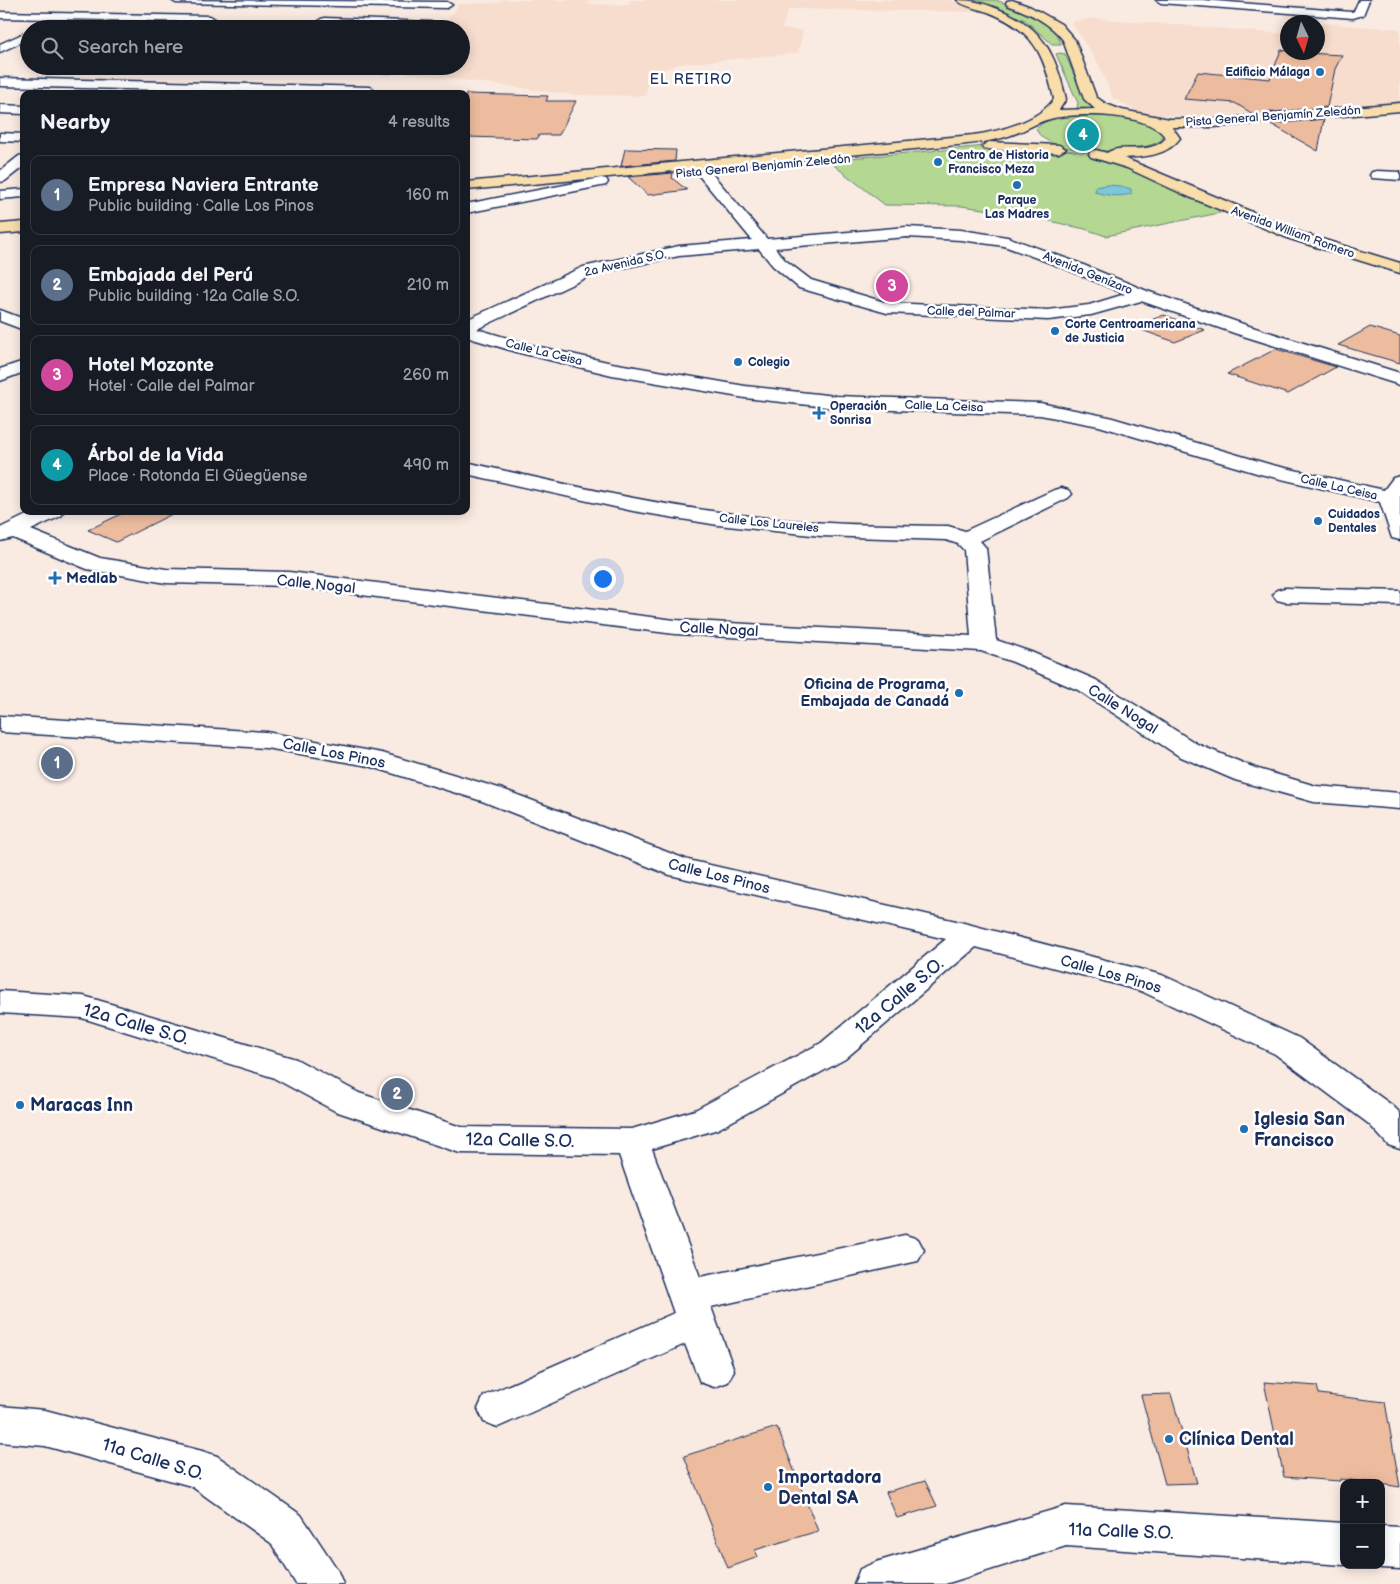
<!DOCTYPE html>
<html lang="en">
<head>
<meta charset="utf-8">
<style>
  :root { --surface:#171b24; --page:#20242c; --text:#f1f3f6; --muted:#9ea1a6; --line:#363941; --accent:#ea580c }
  body { margin:0; font-family:"Balsamiq Sans",sans-serif; background:var(--page); color:var(--text) }
  .controls { position:absolute; right:15px; bottom:15px; display:grid; overflow:hidden; border-radius:10px; box-shadow:0 2px 12px #0003 }
  .controls button { width:45px; height:45px; display:grid; place-items:center; padding:0; border:0; border-bottom:1px solid var(--line); background:var(--surface); color:var(--text); font:25px sans-serif }
  .compass { position:absolute; left:1280px; top:15px; width:45px; height:45px; border-radius:50%; background:var(--surface); box-shadow:0 2px 12px #0003; rotate:175deg }
  .you { position:absolute; left:602px; top:578px; width:18px; height:18px; margin:-12px; border:4px solid #fff; border-radius:50%; background:#1a73e8; box-shadow:0 0 0 8px #1a73e833 }
  .badge { display:grid; place-items:center; width:32px; height:32px; border-radius:50%; background:var(--accent); color:#fff; font-size:16px; font-weight:700 }
  .pin { position:absolute; translate:-50% -50%; border:2px solid #fff; box-shadow:0 1px 5px #0006 }
  .list { margin:0; padding:0; list-style:none }
  h2 { display:flex; justify-content:space-between; align-items:center; height:65px; margin:0; padding:0 20px; font-size:21px }
  h2 small { font-size:16px; font-weight:400; color:var(--muted) }
  .list li { display:grid; grid-template-columns:32px 1fr auto; gap:15px; align-items:center; box-sizing:border-box; height:80px; margin:0 10px 10px; padding:0 10px; border:1px solid var(--line); border-radius:10px }
  .list b { display:block; font-size:19px; white-space:nowrap }
  .list p { margin:0; font-size:16px; white-space:nowrap; color:var(--muted) }
  .list em { font-size:16px; font-style:normal; color:var(--muted) }
  .icon { flex:none; width:28px; height:28px; fill:none; stroke:currentColor; stroke-width:2; stroke-linecap:round; stroke-linejoin:round }
  .map { position:relative; flex:none; width:1400px; height:1584px; overflow:hidden }
  .search { position:absolute; background:var(--surface); box-shadow:0 2px 12px #0003; left:20px; top:20px; width:450px; height:55px; display:flex; align-items:center; gap:12px; box-sizing:border-box; padding:0 18px; border-radius:28px; color:var(--muted); font-size:19px }
  .panel { position:absolute; background:var(--surface); box-shadow:0 2px 12px #0003; left:20px; top:90px; width:450px; height:425px; border-radius:10px }
  .map>svg:first-child { display:block }
  .built { fill:#f6ddce }
  .green { fill:#b4d792; stroke:#688378 }
  .water { fill:#7cc8db; stroke:#558ba9 }
  .building { fill:#edbc9e; stroke:#1b2f5e }
  .lines { fill:none; stroke-linecap:round; stroke-linejoin:round }
  .minor-casing { stroke:#1b2f5e; stroke-width:3 }
  .major-casing { stroke:#1b2f5e; stroke-width:3 }
  .minor { fill:#fff; fill-rule:evenodd }
  .major { fill:#f9deab; fill-rule:evenodd }
  .poi-dot { fill:#1f6fb2; stroke:#fff; stroke-width:2 }
  .labels { text-anchor:middle; stroke-width:5; stroke-linejoin:round; paint-order:stroke }
  .far-poi-label { font-size:12px; font-weight:bold; fill:#1b2f5e; stroke:#fff; text-anchor:start }
  .far-street-label { font-size:12px; fill:#1b2f5e; stroke:#fff }
  .far-neighbourhood-label { font-size:14px; letter-spacing:1px; fill:#1b2f5e; stroke:#fff }
  .poi-label { font-size:15px; font-weight:bold; fill:#1b2f5e; stroke:#fff; text-anchor:start }
  .street-label { font-size:15px; fill:#1b2f5e; stroke:#fff }
  .near-street-label { font-size:18px; fill:#1b2f5e; stroke:#fff }
  .near-poi-label { font-size:18px; font-weight:bold; fill:#1b2f5e; stroke:#fff; text-anchor:start }
</style>
</head>
<body>
<div class="map">
<svg width="1400" height="1584" viewBox="0 0 1400 1584">
  <rect width="100%" height="100%" fill="#faebe2"/>
  <filter id="ink" filterUnits="userSpaceOnUse"><feTurbulence type="fractalNoise" baseFrequency=".02" numOctaves="2"/><feDisplacementMap in="SourceGraphic" scale="10" xChannelSelector="R" yChannelSelector="G"/><feConvolveMatrix kernelMatrix="1 2 1 2 8 2 1 2 1" color-interpolation-filters="sRGB"/></filter>
  <g filter="url(#ink)">
    <path class="built" d="M 502,0 L 601,0 L 588,1 L 587,4 L 629,5 L 630,0 L 950,0 L 986,12 L 789,9 L 781,29 L 803,30 L 798,53 L 680,64 L 650,74 L 645,96 L 574,95 L 400,72 L 405,66 L 461,66 L 461,29 L 438,29 L 457,8 L 457,4 L 499,3 Z
      M 1094,18 L 1287,34 L 1288,52 L 1318,52 L 1318,27 L 1320,23 L 1400,29 L 1400,103 L 1192,117 L 1140,113 L 1113,98 L 1099,65 L 1071,22 Z"/>
    <path class="green" d="M 974,0 L 996,0 L 1033,14 L 1055,29 L 1061,44 L 1052,44 L 1025,20 Z
      M 1060,53 L 1065,54 L 1087,104 L 1095,109 L 1077,108 L 1078,103 L 1056,54 Z
      M 1085,115 C 1111,116 1142,116 1162,134 L 1162,140 C 1140,155 1047,158 1036,129 C 1048,115 1069,116 1085,115 Z
      M 987,146 L 1059,149 L 1096,154 L 1234,210 L 1106,236 L 1085,229 L 1014,213 L 961,206 L 885,205 L 827,160 Z"/>
    <path class="water" d="M 1106,185 L 1121,186 L 1131,189 L 1131,194 C 1118,197 1108,196 1095,192 L 1096,187 Z"/>
    <path class="building" d="M 1281,50 L 1288,51 L 1288,52 L 1342,55 L 1335,69 L 1327,107 L 1253,114 L 1235,103 L 1184,99 L 1198,72 L 1270,79 Z
      M 466,94 L 548,96 L 546,101 L 576,101 L 559,135 L 539,135 L 537,139 L 466,137 Z
      M 1324,119 L 1318,151 L 1271,124 Z
      M 625,149 L 676,150 L 675,161 L 621,166 Z
      M 673,173 L 672,178 L 687,190 L 648,195 L 628,177 Z
      M 1164,315 L 1205,330 L 1175,342 L 1133,327 Z
      M 1370,327 L 1400,336 L 1400,363 L 1338,345 Z
      M 1276,349 L 1336,367 L 1288,394 L 1227,374 Z
      M 127,511 L 178,511 L 116,542 L 88,530 Z
      M 1264,1382 L 1317,1386 L 1319,1394 L 1385,1402 L 1400,1487 L 1381,1484 L 1381,1483 L 1340,1479 L 1340,1481 L 1284,1477 Z
      M 1171,1394 L 1197,1483 L 1165,1484 L 1141,1395 Z
      M 777,1427 L 818,1531 L 755,1550 L 758,1557 L 728,1568 L 684,1456 Z
      M 925,1481 L 937,1506 L 897,1518 L 886,1492 Z"/>
    <g class="lines">
      <defs>
        <path id="minor" d="M 171,0 L 447,2 L 452,5 L 447,8 L 176,3 Z
          M 1156,0 L 1202,0 L 1352,12 L 1354,11 L 1359,0 L 1369,0 L 1363,15 L 1353,18 L 1161,3 Z
          M 0,12 L 210,16 L 215,19 L 210,22 L 0,18 Z
          M 325,18 L 431,22 L 437,25 L 431,28 L 321,23 L 319,21 L 321,19 Z
          M 29,31 L 29,39 L 0,52 L 0,44 Z
          M 320,66 L 396,66 L 397,68 L 391,72 L 326,70 Z
          M 0,78 L 370,87 L 376,91 L 374,94 L 329,94 L 0,86 Z
          M 0,105 L 24,106 L 24,114 L 0,113 Z
          M 0,133 L 24,134 L 24,142 L 0,141 Z
          M 24,155 L 24,166 L 5,181 L 0,182 L 0,171 L 19,156 Z
          M 703,168 L 708,169 L 767,239 L 907,227 L 961,230 L 1007,237 L 1076,262 L 1147,291 L 1249,326 L 1400,373 L 1400,385 L 1237,334 L 1141,301 L 1091,315 L 1048,320 L 887,313 L 799,288 L 773,266 L 759,249 L 679,256 L 594,274 L 477,329 L 531,345 L 612,363 L 745,386 L 836,396 L 1040,403 L 1109,417 L 1272,465 L 1384,490 L 1393,478 L 1400,476 L 1400,540 L 1392,538 L 1380,502 L 1260,474 L 1099,426 L 1040,415 L 836,408 L 745,398 L 612,375 L 520,353 L 466,337 L 466,320 L 583,267 L 679,246 L 752,240 L 696,172 L 698,169 ZM 907,237 L 961,240 L 1004,246 L 1064,268 L 1125,294 L 1089,305 L 1048,310 L 888,303 L 811,280 L 785,260 L 775,248 Z
          M 1377,171 L 1400,172 L 1400,180 L 1372,178 L 1370,175 L 1372,172 Z
          M 601,178 L 606,179 L 608,182 L 606,185 L 466,213 L 466,204 Z
          M 24,189 L 24,197 L 0,199 L 0,191 Z
          M 0,310 L 24,319 L 24,330 L 0,321 Z
          M 24,361 L 24,372 L 0,381 L 0,369 Z
          M 466,462 C 563,484 659,506 758,517 C 821,525 885,525 948,526 L 965,531 L 1054,490 L 1061,488 L 1068,490 L 1072,494 L 1068,498 L 980,541 L 986,548 L 996,640 L 1031,652 L 1096,680 L 1197,744 L 1255,768 L 1316,786 L 1400,793 L 1400,809 L 1314,802 L 1235,780 L 1179,756 L 1078,690 L 1013,662 L 981,651 L 675,634 L 289,586 L 166,583 L 87,569 L 13,538 L 0,541 L 0,528 L 35,511 L 64,511 L 61,516 L 31,530 L 100,558 L 166,569 L 289,572 L 675,620 L 971,636 L 964,550 L 958,544 L 946,540 L 821,536 L 718,525 L 633,511 L 466,474 Z
          M 1285,588 L 1400,591 L 1400,605 L 1285,602 L 1277,600 L 1273,595 L 1277,590 Z
          M 0,716 L 266,732 L 382,753 L 502,789 L 688,860 L 956,921 L 1162,975 L 1299,1038 L 1393,1106 L 1400,1113 L 1400,1149 L 1388,1145 L 1369,1124 L 1275,1054 L 1141,991 L 976,947 L 845,1059 L 718,1129 L 652,1149 L 700,1277 L 905,1235 L 918,1239 L 924,1250 L 918,1261 L 711,1307 L 734,1370 L 728,1382 L 714,1387 L 700,1382 L 685,1344 L 498,1427 L 484,1422 L 478,1409 L 484,1396 L 674,1313 L 619,1155 L 460,1153 L 335,1111 L 272,1077 L 82,1018 L 0,1013 L 0,991 L 83,996 L 94,999 L 296,1059 L 359,1093 L 461,1127 L 632,1129 L 695,1110 L 821,1043 L 946,939 L 670,875 L 482,801 L 369,766 L 266,748 L 0,732 Z
          M 0,1406 L 45,1410 L 202,1451 L 217,1456 L 301,1515 L 337,1569 L 343,1584 L 296,1584 L 271,1543 L 191,1486 L 45,1446 L 0,1442 Z
          M 1066,1506 L 1344,1523 L 1344,1565 L 1066,1546 L 945,1584 L 854,1584 L 860,1569 L 876,1562 Z
          M 1381,1526 L 1400,1527 L 1400,1569 L 1381,1568 L 1374,1565 L 1381,1565 Z"/>
        <path id="major" d="M 957,0 C 972,0 984,3 998,9 C 1043,26 1056,55 1066,99 L 1059,110 L 1095,109 L 1084,99 L 1063,40 C 1049,22 1029,13 1007,5 L 1006,3 L 1007,1 L 1012,0 L 1031,7 L 1061,24 L 1075,40 L 1096,97 L 1106,104 L 1122,110 L 1170,119 L 1214,119 L 1400,103 L 1400,111 L 1214,127 L 1172,127 L 1180,138 C 1167,156 1144,157 1124,158 L 1302,233 L 1400,263 L 1400,273 L 1290,239 L 1187,196 L 1127,168 L 1091,157 L 1089,154 L 1091,151 L 1096,150 L 1107,153 C 1121,142 1149,157 1166,138 C 1149,112 1078,112 1050,119 C 1037,122 1026,130 1014,134 C 996,141 977,143 958,145 L 466,190 L 466,182 L 973,135 C 998,132 1039,121 1054,99 C 1044,54 1034,30 988,12 C 979,9 964,7 957,0 Z
          M 989,142 L 1059,145 L 1066,149 L 1059,153 L 984,149 L 982,146 Z
          M 24,222 L 24,232 L 0,234 L 0,224 Z"/>
      </defs>
      <use href="#minor" class="minor-casing"/>
      <use href="#major" class="major-casing"/>
      <use href="#minor" class="minor"/>
      <use href="#major" class="major"/>
    </g>
  </g>
  <g class="poi-dot">
    <circle cx="1320" cy="72" r="5"/>
    <circle cx="938" cy="162" r="5"/>
    <circle cx="1017" cy="185" r="5"/>
    <circle cx="1055" cy="331" r="5"/>
    <circle cx="738" cy="362" r="5"/>
    <path d="M816.5 405.5h5v5h5v5h-5v5h-5v-5h-5v-5h5z"/>
    <circle cx="1318" cy="521" r="5"/>
    <path d="M52.5 570.5h5v5h5v5h-5v5h-5v-5h-5v-5h5z"/>
    <circle cx="959" cy="693" r="5"/>
    <circle cx="20" cy="1105" r="5"/>
    <circle cx="1244" cy="1129" r="5"/>
    <circle cx="1169" cy="1439" r="5"/>
    <circle cx="768" cy="1487" r="5"/>
  </g>
  <g class="labels">
    <g class="far-poi-label">
      <text x="1310" y="76" text-anchor="end">Edificio Málaga</text>
      <text x="948" y="159">Centro de Historia<tspan x="948" dy="14">Francisco Meza</tspan></text>
      <text x="1017" y="204" text-anchor="middle">Parque<tspan x="1017" dy="14">Las Madres</tspan></text>
      <text x="1065" y="328">Corte Centroamericana<tspan x="1065" dy="14">de Justicia</tspan></text>
      <text x="748" y="366">Colegio</text>
      <text x="830" y="410">Operación<tspan x="830" dy="14">Sonrisa</tspan></text>
      <text x="1328" y="518">Cuidados<tspan x="1328" dy="14">Dentales</tspan></text>
    </g>
    <g class="far-street-label">
      <text transform="translate(1273 116) rotate(-4)" y="4">Pista General Benjamín Zeledón</text>
      <text transform="translate(763 166) rotate(-5)" y="4">Pista General Benjamín Zeledón</text>
      <text transform="translate(1293 232) rotate(20)" y="4">Avenida William Romero</text>
      <text transform="translate(625 263) rotate(-13)" y="4">2a Avenida S.O.</text>
      <text transform="translate(1088 273) rotate(22)" y="4">Avenida Genízaro</text>
      <text transform="translate(971 312) rotate(2)" y="4">Calle del Palmar</text>
      <text transform="translate(544 352) rotate(14)" y="4">Calle La Ceisa</text>
      <text transform="translate(944 406) rotate(2)" y="4">Calle La Ceisa</text>
      <text transform="translate(1339 487) rotate(13)" y="4">Calle La Ceisa</text>
      <text transform="translate(769 523) rotate(6)" y="4">Calle Los Laureles</text>
    </g>
    <g class="far-neighbourhood-label">
      <text x="691" y="84">EL RETIRO</text>
    </g>
    <g class="poi-label">
      <text x="66" y="583">Medlab</text>
      <text x="949" y="689" text-anchor="end">Oficina de Programa,<tspan x="949" dy="17">Embajada de Canadá</tspan></text>
    </g>
    <g class="street-label">
      <text transform="translate(316 584) rotate(6)" y="5">Calle Nogal</text>
      <text transform="translate(719 629) rotate(3)" y="5">Calle Nogal</text>
      <text transform="translate(1123 709) rotate(32)" y="5">Calle Nogal</text>
      <text transform="translate(334 753) rotate(11)" y="5">Calle Los Pinos</text>
      <text transform="translate(719 876) rotate(14)" y="5">Calle Los Pinos</text>
      <text transform="translate(1111 974) rotate(16)" y="5">Calle Los Pinos</text>
    </g>
    <g class="near-street-label">
      <text transform="translate(899 996) rotate(-40)" y="6">12a Calle S.O.</text>
      <text transform="translate(136 1024) rotate(16)" y="6">12a Calle S.O.</text>
      <text transform="translate(520 1140) rotate(1)" y="6">12a Calle S.O.</text>
      <text transform="translate(153 1459) rotate(17)" y="6">11a Calle S.O.</text>
      <text transform="translate(1121 1531) rotate(2)" y="6">11a Calle S.O.</text>
    </g>
    <g class="near-poi-label">
      <text x="30" y="1111">Maracas Inn</text>
      <text x="1254" y="1125">Iglesia San<tspan x="1254" dy="21">Francisco</tspan></text>
      <text x="1179" y="1445">Clínica Dental</text>
      <text x="778" y="1483">Importadora<tspan x="778" dy="21">Dental SA</tspan></text>
    </g>
  </g>
</svg>
<div class="controls">
<button>+</button>
<button>−</button>
</div>
<svg class="compass" viewBox="-18 -18 36 36"><path d="M0-13l5 13h-10z" fill="#e53935"/><path d="M0 13l5-13h-10z" fill="#9ea1a6"/></svg>
<div class="you"></div>
<div class="pin badge" style="left:57px;top:763px;background:#5c6f8a">1</div>
<div class="pin badge" style="left:397px;top:1094px;background:#5c6f8a">2</div>
<div class="pin badge" style="left:892px;top:286px;background:#d1479c">3</div>
<div class="pin badge" style="left:1083px;top:135px;background:#0f9aa8">4</div>
<div class="search"><svg class="icon" aria-label="search" viewBox="0 0 24 24"><circle cx="10" cy="10" r="6"/><path d="M15 15l6 6"/></svg>Search here</div>
<section class="panel">
<h2>Nearby<small>4 results</small></h2>
<ul class="list">
<li><span class="badge" style="background:#5c6f8a">1</span><div><b>Empresa Naviera Entrante</b><p>Public building · Calle Los Pinos</p></div><em>160 m</em></li>
<li><span class="badge" style="background:#5c6f8a">2</span><div><b>Embajada del Perú</b><p>Public building · 12a Calle S.O.</p></div><em>210 m</em></li>
<li><span class="badge" style="background:#d1479c">3</span><div><b>Hotel Mozonte</b><p>Hotel · Calle del Palmar</p></div><em>260 m</em></li>
<li><span class="badge" style="background:#0f9aa8">4</span><div><b>Árbol de la Vida</b><p>Place · Rotonda El Güegüense</p></div><em>490 m</em></li>
</ul>
</section>
</div>
</body>
</html>
